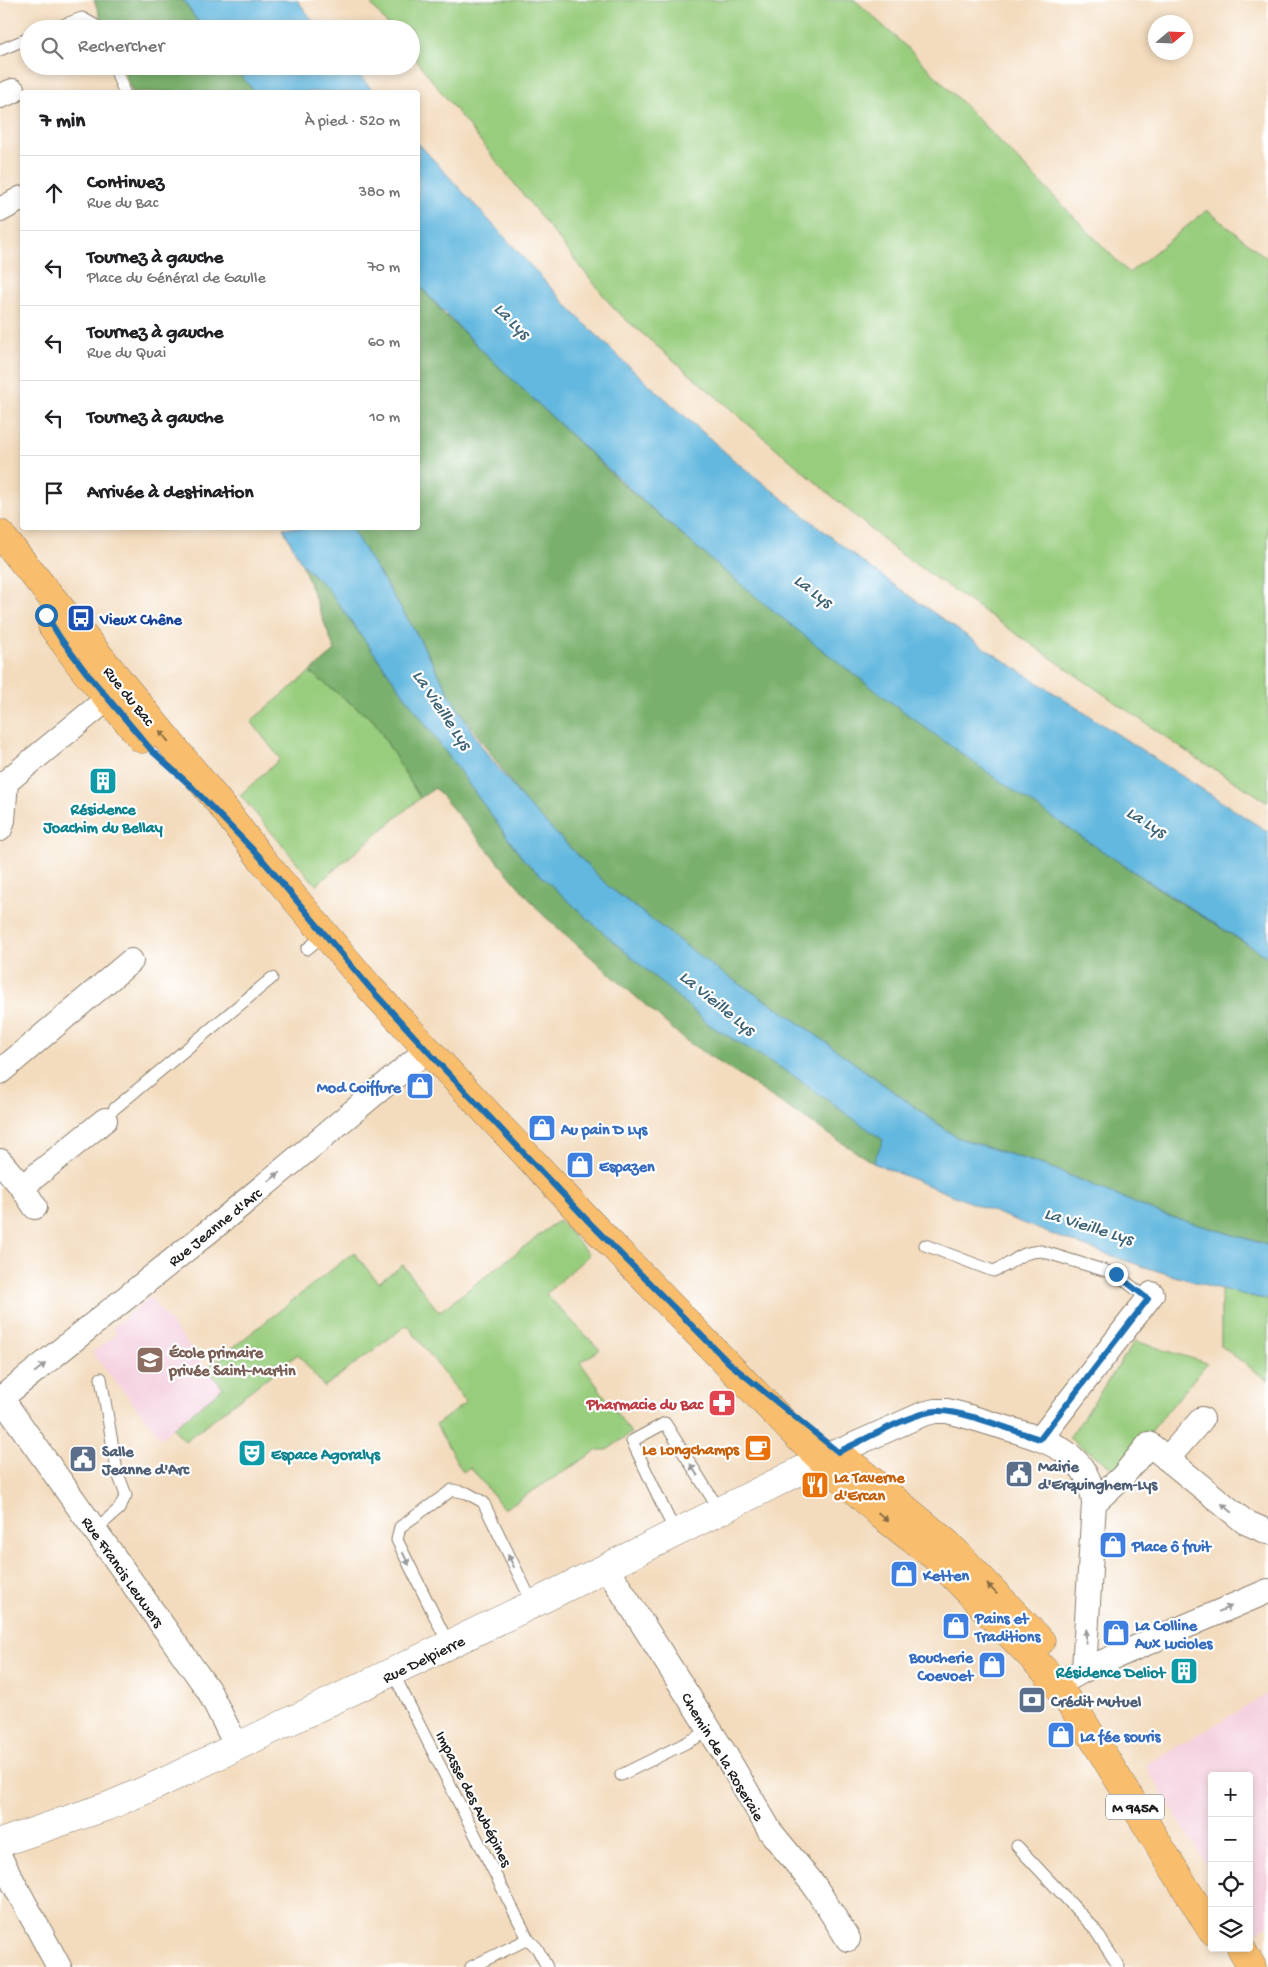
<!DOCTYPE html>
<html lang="fr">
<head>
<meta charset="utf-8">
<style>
  :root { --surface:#fff; --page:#f2f2f2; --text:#202124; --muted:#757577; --line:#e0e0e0 }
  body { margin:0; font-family:"Gochi Hand",sans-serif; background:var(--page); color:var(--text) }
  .controls { position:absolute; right:15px; bottom:15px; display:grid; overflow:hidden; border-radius:5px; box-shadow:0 2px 8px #0003 }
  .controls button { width:45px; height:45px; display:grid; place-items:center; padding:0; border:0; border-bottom:1px solid var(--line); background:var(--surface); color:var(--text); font:25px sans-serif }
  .compass { position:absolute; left:1148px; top:15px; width:45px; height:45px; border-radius:50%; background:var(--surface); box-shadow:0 2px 8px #0003; rotate:71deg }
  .stop { position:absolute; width:15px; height:15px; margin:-11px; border:4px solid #1f6fb2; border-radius:50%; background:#fff }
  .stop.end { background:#1f6fb2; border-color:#fff; box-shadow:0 1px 5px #0008 }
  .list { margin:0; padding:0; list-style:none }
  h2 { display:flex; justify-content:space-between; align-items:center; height:65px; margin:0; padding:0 20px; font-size:21px }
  h2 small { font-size:16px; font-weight:400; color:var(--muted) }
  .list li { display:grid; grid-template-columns:32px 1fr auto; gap:15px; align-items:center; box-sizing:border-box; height:75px; padding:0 20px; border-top:1px solid var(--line) }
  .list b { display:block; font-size:19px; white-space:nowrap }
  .list p { margin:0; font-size:16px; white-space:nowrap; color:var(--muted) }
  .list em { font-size:16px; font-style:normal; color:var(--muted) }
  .icon { flex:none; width:28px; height:28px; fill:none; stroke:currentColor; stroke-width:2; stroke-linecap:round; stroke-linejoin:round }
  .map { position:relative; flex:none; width:1268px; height:1967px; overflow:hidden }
  .search { position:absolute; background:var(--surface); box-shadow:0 2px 8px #0003; left:20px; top:20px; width:400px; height:55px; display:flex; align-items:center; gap:12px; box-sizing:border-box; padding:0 18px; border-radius:28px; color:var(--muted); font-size:19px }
  .panel { position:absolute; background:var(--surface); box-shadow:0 2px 8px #0003; left:20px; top:90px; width:400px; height:440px; border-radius:5px }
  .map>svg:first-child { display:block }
  .built { fill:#f4cfde }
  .green { fill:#99cd7e; stroke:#5a744d }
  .forest { fill:#7ab06d; stroke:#4b6644 }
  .water { fill:#63b8df; stroke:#406a7e }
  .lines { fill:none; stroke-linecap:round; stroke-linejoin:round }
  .service-casing { stroke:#887c6c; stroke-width:13 }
  .minor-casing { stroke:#887c6c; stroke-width:26 }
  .tertiary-casing { stroke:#887c6c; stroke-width:29 }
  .primary-casing { stroke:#887c6c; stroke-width:29 }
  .service { stroke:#fff; stroke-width:11 }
  .minor { stroke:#fff; stroke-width:24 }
  .tertiary { stroke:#fff; stroke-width:28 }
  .primary { stroke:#f9be6d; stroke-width:28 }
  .oneway { fill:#8a6d44 }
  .oneway2 { fill:#999 }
  .route { stroke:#1f6fb2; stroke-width:6 }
  .labels { text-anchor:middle; stroke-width:4.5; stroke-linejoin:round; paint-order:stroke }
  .shield { fill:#fff; stroke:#606060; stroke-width:1 }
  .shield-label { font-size:15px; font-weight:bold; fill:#1c1c1c }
  .transit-label { font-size:16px; font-weight:bold; fill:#164399; stroke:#fff; text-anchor:start }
  .street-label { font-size:16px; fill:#1c1c1c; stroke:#fff }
  .culture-label { font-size:16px; font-weight:bold; fill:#0d838f; stroke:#fff }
  .shop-label { font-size:16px; font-weight:bold; fill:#366cbe; stroke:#fff; text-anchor:start }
  .education-label { font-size:16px; font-weight:bold; fill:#785e54; stroke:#fff; text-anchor:start }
  .health-label { font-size:16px; font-weight:bold; fill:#be3a42; stroke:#fff; text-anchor:end }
  .food-label { font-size:16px; font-weight:bold; fill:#c56008; stroke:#fff; text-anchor:end }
  .service-label { font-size:16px; font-weight:bold; fill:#4e5e75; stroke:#fff; text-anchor:start }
  .water-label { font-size:18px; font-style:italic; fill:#3c6274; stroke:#fff }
</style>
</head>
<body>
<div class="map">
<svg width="1268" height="1967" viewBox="0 0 1268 1967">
  <rect width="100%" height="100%" fill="#fff"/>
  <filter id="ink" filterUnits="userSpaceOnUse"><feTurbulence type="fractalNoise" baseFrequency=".02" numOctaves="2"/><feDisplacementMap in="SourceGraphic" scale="10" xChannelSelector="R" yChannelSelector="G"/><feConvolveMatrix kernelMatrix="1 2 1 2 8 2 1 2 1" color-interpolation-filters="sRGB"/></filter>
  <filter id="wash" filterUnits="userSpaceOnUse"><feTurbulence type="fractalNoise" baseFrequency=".0096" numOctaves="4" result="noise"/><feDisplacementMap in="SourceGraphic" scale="20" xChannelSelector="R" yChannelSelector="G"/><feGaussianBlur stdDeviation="1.12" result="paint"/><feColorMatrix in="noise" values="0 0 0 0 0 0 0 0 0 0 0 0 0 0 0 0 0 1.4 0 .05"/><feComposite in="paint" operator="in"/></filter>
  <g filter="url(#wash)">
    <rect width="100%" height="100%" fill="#f3dbbd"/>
    <path class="built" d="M 150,1297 L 223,1388 L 161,1438 L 92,1353 L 116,1334 L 112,1328 Z
      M 1268,1694 L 1268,1926 L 1250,1936 L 1249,1776 L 1212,1776 L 1212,1874 L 1145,1765 Z"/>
    <path class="green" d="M 368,0 L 855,0 L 913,53 L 1129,273 L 1207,210 L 1268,259 L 1268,802 L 1196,758 L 895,550 L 616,311 L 411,54 L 411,29 L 391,29 Z
      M 310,672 L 374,721 L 420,798 L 316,885 L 240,795 L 280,759 L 251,721 Z
      M 559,1220 L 589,1255 L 546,1294 L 600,1350 L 580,1362 L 631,1433 L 607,1450 L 598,1450 L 504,1509 L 470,1467 L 463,1472 L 436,1425 L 466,1402 L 407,1325 L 324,1387 L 298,1354 L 185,1441 L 173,1428 L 223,1388 L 207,1368 L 354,1252 L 378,1283 L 403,1265 L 439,1312 Z
      M 1221,1288 L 1268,1300 L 1268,1381 L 1221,1346 Z
      M 1135,1341 L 1207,1363 L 1122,1467 L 1113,1468 L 1069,1438 Z"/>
    <path class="forest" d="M 94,0 L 183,0 L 203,29 L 105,29 Z
      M 121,66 L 233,66 L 255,92 L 132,92 Z
      M 418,284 L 443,313 L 618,480 L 701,551 L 963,755 L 1169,896 L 1268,957 L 1268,1245 L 1158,1213 L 1052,1168 L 956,1137 L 787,1014 L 718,970 L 609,887 L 524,801 L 454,702 L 415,631 L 351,528 L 418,528 Z
      M 302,564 L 327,588 L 523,859 L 711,1026 L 791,1074 L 884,1140 L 873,1163 L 685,1040 L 542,914 L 435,788 L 420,798 L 374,721 L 310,672 L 335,651 Z"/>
    <path class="water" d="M 183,0 L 297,0 L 319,29 L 203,29 Z
      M 233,66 L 351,66 L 374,92 L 255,92 Z
      M 418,143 L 575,314 L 624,362 L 735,461 L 868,566 L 921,604 L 980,645 L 1268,832 L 1268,957 C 1013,800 766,622 550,415 C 505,372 459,330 418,284 Z
      M 283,528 L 351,528 L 415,631 L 454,702 L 482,747 L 524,801 L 609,887 L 718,970 L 787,1014 L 956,1137 L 1052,1168 L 1158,1213 L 1268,1245 L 1268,1300 C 1131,1271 1002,1215 873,1163 L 883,1140 L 791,1074 L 711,1026 L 590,921 L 523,859 L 327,588 L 302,564 Z"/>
  </g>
  <g filter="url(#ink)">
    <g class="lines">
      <defs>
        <path id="service" d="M 52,29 L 82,18 L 95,25 L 97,29
          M 0,50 L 29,38
          M 114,66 L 124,92
          M 307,949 L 324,935
          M 114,1109 L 272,978
          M 925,1245 L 993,1271 C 1015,1264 1016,1252 1041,1251 L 1116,1274 L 1148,1299
          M 95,1530 L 119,1509 L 126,1495 L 117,1471 L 101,1378
          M 676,1534 L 632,1441 L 665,1423 L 720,1511
          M 449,1645 L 397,1540 L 400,1527 L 452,1490 L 467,1493 L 483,1502 L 533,1604
          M 393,1673 L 528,1939 L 537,1948 L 547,1967
          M 621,1775 L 710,1731
          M 1017,1846 L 1093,1927 L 1119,1967
          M 471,1967 L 528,1939"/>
        <path id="minor" d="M 0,96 L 13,91
          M 0,210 L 22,198
          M 0,829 L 3,820 L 6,782 L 122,687
          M 0,1072 L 131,961
          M 0,1161 L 22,1187 L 35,1207
          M 22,1187 L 105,1120
          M 0,1399 L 223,1220 L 427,1050
          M 2,1399 L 209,1691 L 237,1747
          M 1040,1439 L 1152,1294
          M 838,1452 L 923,1414 L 935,1411 L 947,1411 C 966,1415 984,1422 1003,1427 C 1045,1440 1089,1450 1094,1503 L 1084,1670 L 1057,1685
          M 1167,1459 L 1202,1419
          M 1094,1503 L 1122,1477 L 1149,1444 L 1245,1522 L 1268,1532
          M 607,1568 L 725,1754 L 770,1831 L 814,1885 L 848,1939
          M 1084,1670 L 1268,1591
          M 0,1858 L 59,1967"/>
        <path id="tertiary" d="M 0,1843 L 111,1805 L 157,1785 L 527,1607 L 838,1452"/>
        <path id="primary" d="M 0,534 L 225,810 L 260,857 L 370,988 L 579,1211 L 802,1441 L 881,1515 L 935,1557 L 1046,1672 L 1080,1717 L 1212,1931
          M 52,626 L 85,671 L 142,739
          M 848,1461 L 948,1544 L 1041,1641
          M 1241,1948 L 1252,1967"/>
      </defs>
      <use href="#service" class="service-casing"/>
      <use href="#minor" class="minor-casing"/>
      <use href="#tertiary" class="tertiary-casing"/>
      <use href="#primary" class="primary-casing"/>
      <use href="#service" class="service"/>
      <use href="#minor" class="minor"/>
      <use href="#tertiary" class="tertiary"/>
      <use href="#primary" class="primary"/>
    </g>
    <defs><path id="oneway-solid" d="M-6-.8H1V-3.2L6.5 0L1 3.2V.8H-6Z" transform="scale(1.25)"/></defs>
    <g class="oneway">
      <use href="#oneway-solid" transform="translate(164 736) rotate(-129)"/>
      <use href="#oneway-solid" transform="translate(883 1517) rotate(42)"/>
      <use href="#oneway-solid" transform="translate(992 1589) rotate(-134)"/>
    </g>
    <g class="oneway2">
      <use href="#oneway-solid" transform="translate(274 1177) rotate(-40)"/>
      <use href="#oneway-solid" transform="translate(40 1368) rotate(-39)"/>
      <use href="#oneway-solid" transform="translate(694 1470) rotate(-122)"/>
      <use href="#oneway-solid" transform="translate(1227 1508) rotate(-141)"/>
      <use href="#oneway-solid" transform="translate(406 1559) rotate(63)"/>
      <use href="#oneway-solid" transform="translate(511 1561) rotate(-116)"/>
      <use href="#oneway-solid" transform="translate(1225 1609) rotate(-23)"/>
      <use href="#oneway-solid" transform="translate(1086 1636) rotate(-87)"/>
    </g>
  </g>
  <g class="lines" filter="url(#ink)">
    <path class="route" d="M 46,615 L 61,639 L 85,671 L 153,752 L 191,786 L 260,857 L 370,988 L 445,1070 L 588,1221 L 729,1363 L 838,1452 C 861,1442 913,1412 937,1411 C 963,1410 1013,1431 1040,1439 L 1148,1299 L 1116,1274"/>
  </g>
  <defs>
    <symbol id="bus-square" viewBox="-11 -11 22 22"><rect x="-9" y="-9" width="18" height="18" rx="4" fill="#1a4fb4" stroke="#fff"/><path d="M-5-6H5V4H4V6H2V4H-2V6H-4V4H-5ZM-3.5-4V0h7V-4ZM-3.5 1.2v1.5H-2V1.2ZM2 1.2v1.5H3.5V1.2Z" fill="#fff"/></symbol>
    <symbol id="building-square" viewBox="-11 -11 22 22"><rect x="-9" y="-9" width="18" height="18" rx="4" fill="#0f9aa8" stroke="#fff"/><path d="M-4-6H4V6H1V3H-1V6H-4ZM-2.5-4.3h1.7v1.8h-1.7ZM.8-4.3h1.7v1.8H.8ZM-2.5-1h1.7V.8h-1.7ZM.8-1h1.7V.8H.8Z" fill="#fff"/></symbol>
    <symbol id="shop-square" viewBox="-11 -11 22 22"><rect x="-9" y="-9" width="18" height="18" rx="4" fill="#3f7fe0" stroke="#fff"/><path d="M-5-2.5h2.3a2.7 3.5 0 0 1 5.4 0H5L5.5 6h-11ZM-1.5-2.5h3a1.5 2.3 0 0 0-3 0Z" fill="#fff"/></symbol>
    <symbol id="school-square" viewBox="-11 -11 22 22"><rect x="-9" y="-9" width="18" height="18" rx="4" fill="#8d6e63" stroke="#fff"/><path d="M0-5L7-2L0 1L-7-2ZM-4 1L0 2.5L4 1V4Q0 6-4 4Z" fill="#fff"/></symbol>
    <symbol id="pharmacy-square" viewBox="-11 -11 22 22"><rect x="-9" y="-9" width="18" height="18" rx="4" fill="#e0444e" stroke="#fff"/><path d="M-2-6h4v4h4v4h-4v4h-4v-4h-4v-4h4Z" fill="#fff"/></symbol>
    <symbol id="cafe-square" viewBox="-11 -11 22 22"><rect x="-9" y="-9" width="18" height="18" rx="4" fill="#e8710a" stroke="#fff"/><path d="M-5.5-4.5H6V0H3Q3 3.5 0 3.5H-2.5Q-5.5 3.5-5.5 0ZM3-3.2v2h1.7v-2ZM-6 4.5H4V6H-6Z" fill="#fff"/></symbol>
    <symbol id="theatre-square" viewBox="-11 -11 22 22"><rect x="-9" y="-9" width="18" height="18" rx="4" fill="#0f9aa8" stroke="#fff"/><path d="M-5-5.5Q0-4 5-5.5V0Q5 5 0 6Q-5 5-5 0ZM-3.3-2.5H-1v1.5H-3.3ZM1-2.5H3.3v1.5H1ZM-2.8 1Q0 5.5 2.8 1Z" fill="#fff"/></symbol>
    <symbol id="civic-square" viewBox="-11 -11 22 22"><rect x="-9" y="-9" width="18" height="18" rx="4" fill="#5c6f8a" stroke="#fff"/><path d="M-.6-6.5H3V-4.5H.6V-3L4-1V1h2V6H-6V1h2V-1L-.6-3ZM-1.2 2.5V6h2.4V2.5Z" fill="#fff"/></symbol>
    <symbol id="restaurant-square" viewBox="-11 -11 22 22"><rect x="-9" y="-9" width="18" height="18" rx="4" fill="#e8710a" stroke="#fff"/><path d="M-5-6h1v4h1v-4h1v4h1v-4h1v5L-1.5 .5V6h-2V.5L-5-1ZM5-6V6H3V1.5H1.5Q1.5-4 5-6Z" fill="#fff"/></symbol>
    <symbol id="bank-square" viewBox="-11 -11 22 22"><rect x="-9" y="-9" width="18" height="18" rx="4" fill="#5c6f8a" stroke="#fff"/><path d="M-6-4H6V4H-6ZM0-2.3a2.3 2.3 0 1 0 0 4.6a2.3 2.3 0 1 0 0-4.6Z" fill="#fff"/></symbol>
  </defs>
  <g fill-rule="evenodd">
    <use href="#bus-square" x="65" y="602" width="32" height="32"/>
    <use href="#building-square" x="87" y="765" width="32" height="32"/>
    <use href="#shop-square" x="404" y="1070" width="32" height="32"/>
    <use href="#shop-square" x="526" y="1112" width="32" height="32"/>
    <use href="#shop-square" x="564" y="1149" width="32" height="32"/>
    <use href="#school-square" x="134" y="1344" width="32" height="32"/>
    <use href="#pharmacy-square" x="706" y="1387" width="32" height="32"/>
    <use href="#cafe-square" x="742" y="1432" width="32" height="32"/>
    <use href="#theatre-square" x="236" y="1437" width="32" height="32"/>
    <use href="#civic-square" x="67" y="1443" width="32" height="32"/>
    <use href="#civic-square" x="1003" y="1458" width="32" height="32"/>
    <use href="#restaurant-square" x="799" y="1469" width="32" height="32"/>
    <use href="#shop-square" x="1097" y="1529" width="32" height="32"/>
    <use href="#shop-square" x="888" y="1558" width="32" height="32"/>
    <use href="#shop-square" x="940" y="1610" width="32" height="32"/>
    <use href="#shop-square" x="1100" y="1617" width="32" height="32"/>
    <use href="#shop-square" x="976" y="1649" width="32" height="32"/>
    <use href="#building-square" x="1168" y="1655" width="32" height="32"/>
    <use href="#bank-square" x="1016" y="1684" width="32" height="32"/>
    <use href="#shop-square" x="1045" y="1719" width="32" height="32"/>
  </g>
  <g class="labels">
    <rect class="shield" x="1106" y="1794.5" width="58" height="25" rx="4"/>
    <g class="shield-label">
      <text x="1135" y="1812">M 945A</text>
    </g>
    <g class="transit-label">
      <text x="100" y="624">Vieux Chêne</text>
    </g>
    <g class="street-label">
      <text transform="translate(130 695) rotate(51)" y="6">Rue du Bac</text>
      <text transform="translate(214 1226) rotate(-39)" y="6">Rue Jeanne d'Arc</text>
      <text transform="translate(124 1571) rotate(55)" y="6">Rue Francis Leuwers</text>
      <text transform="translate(423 1658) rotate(-26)" y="6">Rue Delpierre</text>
      <text transform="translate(724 1756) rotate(59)" y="6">Chemin de la Roseraie</text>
      <text transform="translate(475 1798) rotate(63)" y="6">Impasse des Aubépines</text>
    </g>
    <g class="culture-label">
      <text x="103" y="814">Résidence<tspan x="103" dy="18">Joachim du Bellay</tspan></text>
      <text x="271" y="1459" text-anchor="start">Espace Agoralys</text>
      <text x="1165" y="1677" text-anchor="end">Résidence Deliot</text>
    </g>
    <g class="shop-label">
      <text x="401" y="1092" text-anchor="end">Mod Coiffure</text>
      <text x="561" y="1134">Au pain D Lys</text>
      <text x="599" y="1171">Espazen</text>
      <text x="1132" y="1551">Place ô fruit</text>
      <text x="923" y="1580">Ketten</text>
      <text x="975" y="1623">Pains et<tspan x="975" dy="18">Traditions</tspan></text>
      <text x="1135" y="1630">La Colline<tspan x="1135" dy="18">Aux Lucioles</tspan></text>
      <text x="973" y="1662" text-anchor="end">Boucherie<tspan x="973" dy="18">Coevoet</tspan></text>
      <text x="1080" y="1741">La fée souris</text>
    </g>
    <g class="education-label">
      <text x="169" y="1357">École primaire<tspan x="169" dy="18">privée Saint-Martin</tspan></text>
    </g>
    <g class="health-label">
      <text x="703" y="1409">Pharmacie du Bac</text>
    </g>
    <g class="food-label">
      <text x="739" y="1454">Le Longchamps</text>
      <text x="834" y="1482" text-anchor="start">La Taverne<tspan x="834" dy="18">d'Ercan</tspan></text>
    </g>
    <g class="service-label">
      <text x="102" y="1456">Salle<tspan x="102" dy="18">Jeanne d'Arc</tspan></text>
      <text x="1038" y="1471">Mairie<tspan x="1038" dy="18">d'Erquinghem-Lys</tspan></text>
      <text x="1051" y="1706">Crédit Mutuel</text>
    </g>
    <g class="water-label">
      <text transform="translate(513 320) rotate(45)" y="6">La Lys</text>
      <text transform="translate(814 590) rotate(37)" y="6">La Lys</text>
      <text transform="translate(443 709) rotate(56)" y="6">La Vieille Lys</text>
      <text transform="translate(1147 821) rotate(32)" y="6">La Lys</text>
      <text transform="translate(718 1002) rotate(39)" y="6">La Vieille Lys</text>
      <text transform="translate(1089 1225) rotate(17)" y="6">La Vieille Lys</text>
    </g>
  </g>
</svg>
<div class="controls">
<button>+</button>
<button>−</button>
<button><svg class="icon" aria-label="locate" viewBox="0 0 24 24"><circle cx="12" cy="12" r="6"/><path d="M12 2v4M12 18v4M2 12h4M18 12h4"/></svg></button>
<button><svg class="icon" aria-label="layers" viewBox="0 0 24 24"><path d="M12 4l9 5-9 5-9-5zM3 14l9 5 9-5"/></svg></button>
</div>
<svg class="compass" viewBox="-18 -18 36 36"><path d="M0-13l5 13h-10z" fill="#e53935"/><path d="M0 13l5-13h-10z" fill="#757577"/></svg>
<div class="stop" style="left:46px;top:615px"></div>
<div class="stop end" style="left:1116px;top:1274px"></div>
<div class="search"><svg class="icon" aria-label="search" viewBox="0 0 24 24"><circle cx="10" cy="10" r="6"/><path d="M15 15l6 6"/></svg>Rechercher</div>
<section class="panel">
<h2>7 min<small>À pied · 520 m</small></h2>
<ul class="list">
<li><svg class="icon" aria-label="ahead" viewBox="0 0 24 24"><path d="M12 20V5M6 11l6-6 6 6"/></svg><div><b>Continuez</b><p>Rue du Bac</p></div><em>380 m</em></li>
<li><svg class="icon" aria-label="left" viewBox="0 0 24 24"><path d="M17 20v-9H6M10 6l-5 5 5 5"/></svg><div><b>Tournez à gauche</b><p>Place du Général de Gaulle</p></div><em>70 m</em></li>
<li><svg class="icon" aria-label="left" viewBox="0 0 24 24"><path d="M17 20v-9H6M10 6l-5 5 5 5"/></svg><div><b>Tournez à gauche</b><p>Rue du Quai</p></div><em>60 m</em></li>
<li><svg class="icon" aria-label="left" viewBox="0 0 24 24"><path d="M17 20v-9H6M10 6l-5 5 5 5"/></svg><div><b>Tournez à gauche</b></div><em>10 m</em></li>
<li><svg class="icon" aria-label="arrive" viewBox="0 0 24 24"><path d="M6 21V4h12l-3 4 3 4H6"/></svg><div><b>Arrivée à destination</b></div></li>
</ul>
</section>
</div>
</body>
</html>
